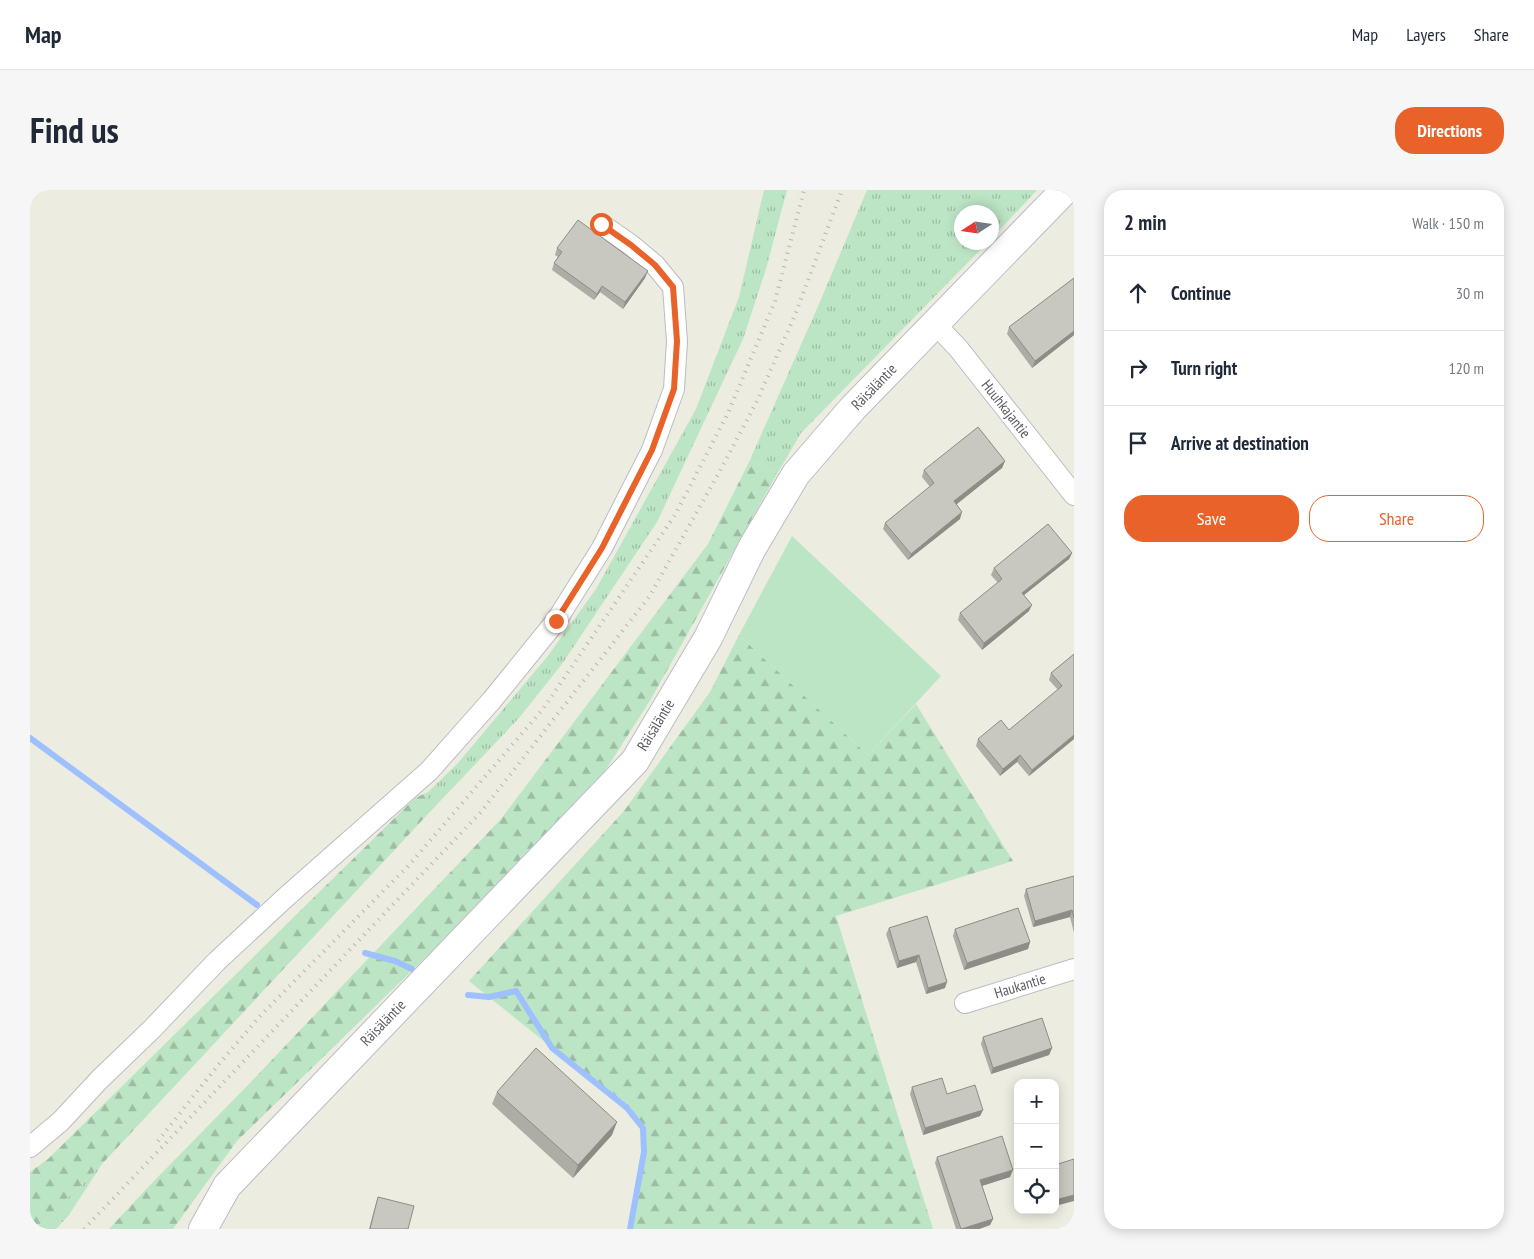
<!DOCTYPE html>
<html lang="en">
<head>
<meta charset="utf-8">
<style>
  :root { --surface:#fff; --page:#f6f6f7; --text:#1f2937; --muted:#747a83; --line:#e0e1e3; --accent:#e9622a }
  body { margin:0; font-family:"PT Sans Narrow",sans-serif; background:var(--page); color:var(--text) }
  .controls { position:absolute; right:15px; bottom:15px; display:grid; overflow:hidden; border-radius:10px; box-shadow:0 2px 12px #0003 }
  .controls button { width:45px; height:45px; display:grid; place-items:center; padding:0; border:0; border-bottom:1px solid var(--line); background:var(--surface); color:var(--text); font:25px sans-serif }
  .compass { position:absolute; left:924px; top:15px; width:45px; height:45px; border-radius:50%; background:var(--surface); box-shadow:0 2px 12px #0003; rotate:258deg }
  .stop { position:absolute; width:15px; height:15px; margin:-11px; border:4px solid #e9622a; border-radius:50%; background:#fff }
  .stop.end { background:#e9622a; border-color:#fff; box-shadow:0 1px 5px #0008 }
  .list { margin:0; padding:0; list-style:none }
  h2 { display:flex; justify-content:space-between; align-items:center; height:65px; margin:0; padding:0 20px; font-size:21px }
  h2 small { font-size:16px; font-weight:400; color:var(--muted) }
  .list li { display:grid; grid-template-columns:32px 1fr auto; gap:15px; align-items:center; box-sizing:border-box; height:75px; padding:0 20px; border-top:1px solid var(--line) }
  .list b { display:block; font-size:19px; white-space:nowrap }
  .list em { font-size:16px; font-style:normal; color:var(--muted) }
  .actions { display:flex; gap:10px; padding:15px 20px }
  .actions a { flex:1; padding:11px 0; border:1px solid var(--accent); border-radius:20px; text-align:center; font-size:18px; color:var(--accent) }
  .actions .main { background:var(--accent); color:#fff }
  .icon { flex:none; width:28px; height:28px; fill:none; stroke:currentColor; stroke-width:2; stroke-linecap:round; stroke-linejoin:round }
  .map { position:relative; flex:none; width:1044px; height:1039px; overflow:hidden; border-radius:20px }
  header { display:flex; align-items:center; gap:30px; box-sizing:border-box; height:70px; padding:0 25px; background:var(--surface); border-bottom:1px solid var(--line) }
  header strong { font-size:24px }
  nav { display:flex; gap:28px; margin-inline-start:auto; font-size:18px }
  .intro { display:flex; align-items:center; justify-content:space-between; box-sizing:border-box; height:120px; padding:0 30px }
  h1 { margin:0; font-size:35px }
  .button { padding:12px 22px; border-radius:20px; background:var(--accent); color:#fff; font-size:18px; font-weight:700 }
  main { display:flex; gap:30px; padding:0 30px }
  aside { flex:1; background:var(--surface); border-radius:20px; box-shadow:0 2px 12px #0003 }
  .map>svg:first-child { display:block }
  .grass { fill:url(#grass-tufts) }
  .forest { fill:url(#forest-firs) }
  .pitch { fill:#bce5c5 }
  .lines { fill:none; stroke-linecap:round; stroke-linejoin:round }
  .stream { stroke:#9ec0ff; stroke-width:6 }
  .street-casing { stroke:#bbbcc3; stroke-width:22 }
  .secondary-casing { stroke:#bbbdc5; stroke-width:30 }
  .street { stroke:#fff; stroke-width:20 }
  .secondary { stroke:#fff; stroke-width:28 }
  .rail { stroke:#b4b4b5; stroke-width:4; stroke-dasharray:1 6; stroke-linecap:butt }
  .wall { fill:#adaca5 }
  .shaded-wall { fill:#8d8c86 }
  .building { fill:#c9c8c0; stroke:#8d8c86 }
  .route { stroke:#e9622a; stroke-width:6 }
  .labels { text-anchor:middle; stroke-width:4; stroke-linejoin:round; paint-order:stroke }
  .street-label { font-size:15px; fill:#595b62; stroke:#fff }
</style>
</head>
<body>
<header>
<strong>Map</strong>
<nav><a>Map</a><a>Layers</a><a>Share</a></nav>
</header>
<div class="intro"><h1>Find us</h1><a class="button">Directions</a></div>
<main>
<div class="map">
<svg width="1044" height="1039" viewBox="0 0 1044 1039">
  <defs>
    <pattern id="grass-tufts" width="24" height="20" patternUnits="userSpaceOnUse" patternTransform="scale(1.25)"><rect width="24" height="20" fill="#bce5c5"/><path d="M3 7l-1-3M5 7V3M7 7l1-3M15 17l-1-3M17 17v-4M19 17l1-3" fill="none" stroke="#9cbda3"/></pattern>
    <pattern id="forest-firs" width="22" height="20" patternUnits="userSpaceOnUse" patternTransform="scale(1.25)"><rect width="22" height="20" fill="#bce5c5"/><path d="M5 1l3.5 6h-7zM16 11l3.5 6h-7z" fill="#9cbda3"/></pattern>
  </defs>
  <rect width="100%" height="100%" fill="#ecece0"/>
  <path class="grass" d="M 734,0 L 757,0 L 736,79 L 713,149 L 627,332 L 532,474 L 489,528 L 398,624 L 398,602 L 428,573 L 517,467 L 566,399 L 666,219 L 709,107 Z
    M 837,0 L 1007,0 L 962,48 L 962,22 L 932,22 L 932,52 L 957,53 L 771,243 L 747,284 L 720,270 L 789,114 Z
    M 72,974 L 39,1025 L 26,1039 L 6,1039 Z"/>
  <path class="forest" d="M 720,270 L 747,284 L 621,509 L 575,581 L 401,762 L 207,951 L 143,1039 L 79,1039 L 122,993 L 217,896 L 471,629 L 678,354 Z
    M 709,445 L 838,565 L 886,514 L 983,671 L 806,726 L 903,1039 L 600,1039 L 614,963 L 613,938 L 597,918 L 439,791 L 594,621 L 680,502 Z
    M 398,602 L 398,624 L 72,974 L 6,1039 L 0,1039 L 0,982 L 18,969 L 385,608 Z"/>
  <path class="pitch" d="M 762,346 L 911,486 L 838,565 L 709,445 Z"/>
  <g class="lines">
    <path class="stream" d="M 0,548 L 227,715
      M 335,763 L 365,771 L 382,779
      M 438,805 L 459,807 L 486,801 L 522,858 L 597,918 L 613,938 L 614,962 L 600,1039"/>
    <defs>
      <path id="street" d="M 905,134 L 928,158 L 1044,305
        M 935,813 L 1044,779
        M 0,957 L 31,931 L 69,890 L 122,839 L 187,771 L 256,707 L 399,581 L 462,510 L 526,431 L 572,358 L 622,260 L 644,199 L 647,151 L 643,97 L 625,75 L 601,55 L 571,34"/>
      <path id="secondary" d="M 173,1039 L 197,996 L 605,571 L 678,448 L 722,358 L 766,284 L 823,218 L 1035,0"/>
    </defs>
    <use href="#street" class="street-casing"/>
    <use href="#secondary" class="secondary-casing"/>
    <use href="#street" class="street"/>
    <use href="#secondary" class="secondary"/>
    <path class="rail" d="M 128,951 L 189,874 L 231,825 L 380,674 L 513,519 L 645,325 L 698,223 L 745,111 L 774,0
      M 54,1039 L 451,622 L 619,407 L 691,279 L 727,211 L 765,125 L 812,0"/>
  </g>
  <path class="wall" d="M 527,58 L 615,88 L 593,119 L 570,102 L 564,110 L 522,80 L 524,73 L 528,67 L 525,65 Z
    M 1044,88 L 1044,145 L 1002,178 L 977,144 L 979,137 Z
    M 975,271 L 972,278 L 926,314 L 930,329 L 878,370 L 853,339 L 855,333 L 900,297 L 892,287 L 894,280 Z
    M 1042,363 L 1039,369 L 994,405 L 999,421 L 952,460 L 928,430 L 930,423 L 968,393 L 961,385 L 964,378 Z
    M 1044,464 L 1044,549 L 999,586 L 987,572 L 970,586 L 946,556 L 948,549 L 979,540 L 1028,500 L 1019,490 L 1021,483 Z
    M 1044,686 L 1044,743 L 1040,727 L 1003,737 L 994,706 L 996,699 Z
    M 897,726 L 915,798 L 896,804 L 886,772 L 867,778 L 856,744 L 859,738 Z
    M 925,739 L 1000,752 L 998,759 L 934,780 L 923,746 Z
    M 953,847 L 1022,858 L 1019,865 L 961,884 L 951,854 Z
    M 882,897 L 917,904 L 953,920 L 950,926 L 893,945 L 880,904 Z
    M 467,902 L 582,945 L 543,988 L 462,914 Z
    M 907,967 L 980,987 L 952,996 L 963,1029 L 960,1035 L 949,1039 L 926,1039 L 905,973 Z
    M 348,1007 L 378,1039 L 339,1039 L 344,1020 Z"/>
  <path class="shaded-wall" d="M 618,81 L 615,88 L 593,119 L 595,112 Z
    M 572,96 L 570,102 L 564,110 L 567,104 Z
    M 1044,141 L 1044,145 L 1002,178 L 1005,171 Z
    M 975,271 L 972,278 L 922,318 L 924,311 Z
    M 932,322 L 930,329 L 878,370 L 881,364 Z
    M 1042,363 L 1039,369 L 989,409 L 992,403 Z
    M 1002,415 L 999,421 L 952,460 L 954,453 Z
    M 1044,545 L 1044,549 L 999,586 L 1002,580 Z
    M 990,565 L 987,572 L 970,586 L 973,579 Z
    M 1042,720 L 1040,727 L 1003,737 L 1005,731 Z
    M 1000,752 L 998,759 L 934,780 L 937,773 Z
    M 889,765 L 886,772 L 867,778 L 869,771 Z
    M 917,792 L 915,798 L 896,804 L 898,798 Z
    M 1022,858 L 1019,865 L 961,884 L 963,878 Z
    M 953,920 L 950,926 L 893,945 L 895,938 Z
    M 587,932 L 582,945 L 543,988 L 548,975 Z
    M 983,980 L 980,987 L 948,997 L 950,990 Z
    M 1044,1005 L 1044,1011 L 1025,1016 L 1025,1010 Z
    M 963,1029 L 960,1035 L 949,1039 L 931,1039 Z"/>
  <path class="building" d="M 548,30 L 618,81 L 595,112 L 572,96 L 567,104 L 524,73 L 532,62 L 527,58 Z
    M 1044,88 L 1044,141 L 1005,171 L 979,137 Z
    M 948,237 L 975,271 L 924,311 L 932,322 L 881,364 L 855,333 L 904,293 L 894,280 Z
    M 1018,334 L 1042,363 L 992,403 L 1002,415 L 954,453 L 930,423 L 972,389 L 964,378 Z
    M 1044,464 L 1044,545 L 1002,580 L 990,565 L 973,579 L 948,549 L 971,530 L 979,540 L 1032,496 L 1021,483 Z
    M 1044,686 L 1044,728 L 1042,720 L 1005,731 L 996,699 Z
    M 988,718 L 1000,752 L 937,773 L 925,739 Z
    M 897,726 L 917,792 L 898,798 L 889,765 L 869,771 L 859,738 Z
    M 1012,828 L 1022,858 L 963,878 L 953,847 Z
    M 506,858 L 587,932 L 548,975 L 467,902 Z
    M 912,888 L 917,904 L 945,895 L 953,920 L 895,938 L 882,897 Z
    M 972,946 L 983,980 L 950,990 L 963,1029 L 931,1039 L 907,967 Z
    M 1044,969 L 1044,1005 L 1025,1010 L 1025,975 Z
    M 348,1007 L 384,1016 L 378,1039 L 340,1039 Z"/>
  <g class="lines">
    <path class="route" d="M 526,431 L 572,358 L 622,260 L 644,199 L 647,151 L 643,97 L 625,75 L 601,55 L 571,34"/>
  </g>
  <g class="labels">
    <g class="street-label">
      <text transform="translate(844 197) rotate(-46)" y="5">Räisäläntie</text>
      <text transform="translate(976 219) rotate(52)" y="5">Huuhkajantie</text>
      <text transform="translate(626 535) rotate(-59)" y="5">Räisäläntie</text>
      <text transform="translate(990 796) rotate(-17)" y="5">Haukantie</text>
      <text transform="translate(353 833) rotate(-46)" y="5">Räisäläntie</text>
    </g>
  </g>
</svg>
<div class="controls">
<button>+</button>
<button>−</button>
<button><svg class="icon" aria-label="locate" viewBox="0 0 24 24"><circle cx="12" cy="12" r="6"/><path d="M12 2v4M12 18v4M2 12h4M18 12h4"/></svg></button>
</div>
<svg class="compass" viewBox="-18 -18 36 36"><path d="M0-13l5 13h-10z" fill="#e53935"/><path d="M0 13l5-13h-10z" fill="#747a83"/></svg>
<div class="stop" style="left:571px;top:34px"></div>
<div class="stop end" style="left:526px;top:431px"></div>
</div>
<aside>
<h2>2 min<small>Walk · 150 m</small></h2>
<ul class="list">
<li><svg class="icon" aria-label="ahead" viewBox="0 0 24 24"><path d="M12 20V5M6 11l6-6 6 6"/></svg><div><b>Continue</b></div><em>30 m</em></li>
<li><svg class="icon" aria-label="right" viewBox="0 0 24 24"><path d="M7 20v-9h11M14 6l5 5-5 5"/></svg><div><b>Turn right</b></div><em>120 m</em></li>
<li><svg class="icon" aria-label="arrive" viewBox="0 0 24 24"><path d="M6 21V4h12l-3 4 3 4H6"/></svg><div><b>Arrive at destination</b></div></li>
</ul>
<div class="actions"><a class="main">Save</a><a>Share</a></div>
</aside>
</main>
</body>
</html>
